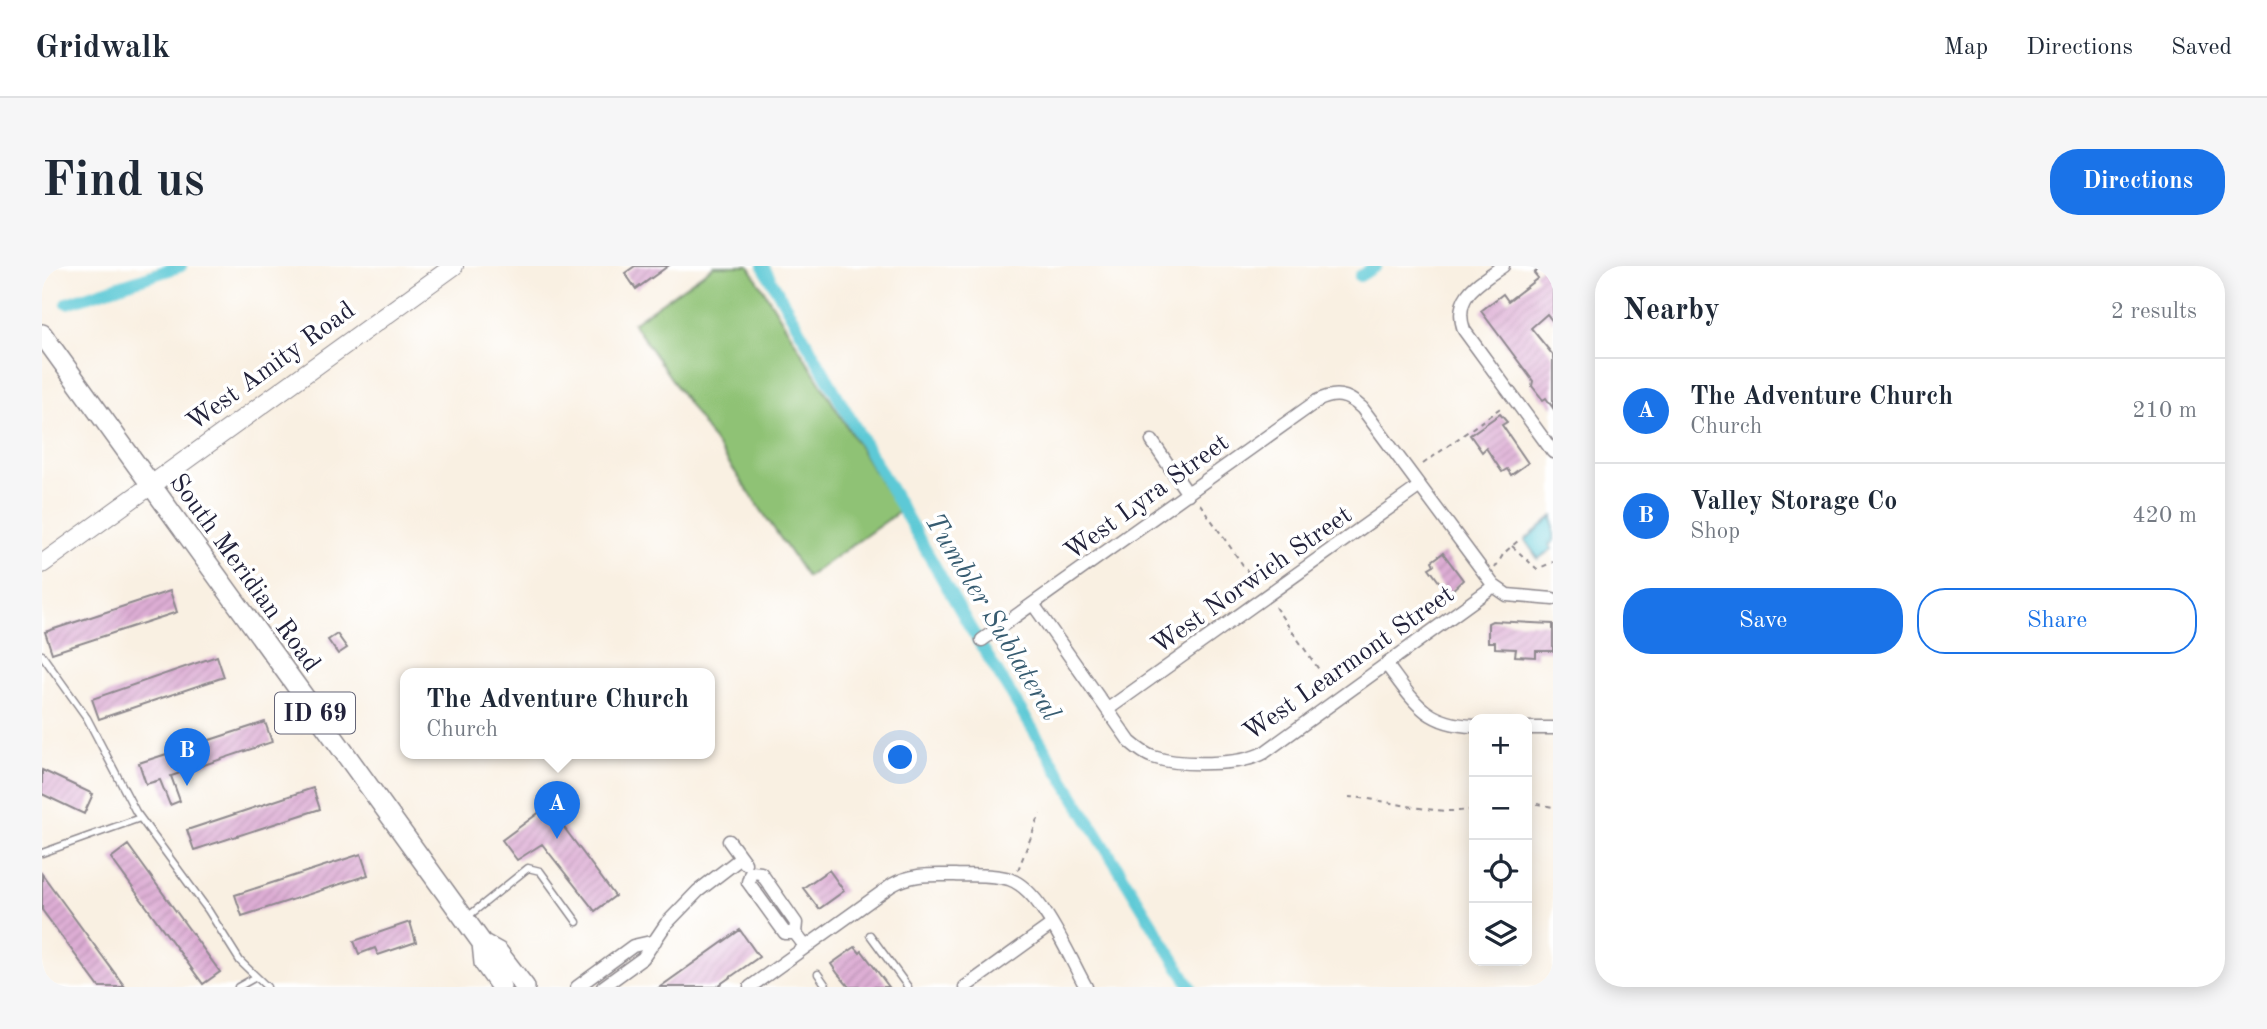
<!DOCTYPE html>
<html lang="en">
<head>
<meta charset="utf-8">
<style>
  :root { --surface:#fff; --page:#f6f6f7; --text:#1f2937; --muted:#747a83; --line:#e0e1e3; --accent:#1a73e8 }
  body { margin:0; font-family:"Old Standard TT",serif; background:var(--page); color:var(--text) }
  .controls { position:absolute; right:21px; bottom:21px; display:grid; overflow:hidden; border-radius:14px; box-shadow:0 4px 18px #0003 }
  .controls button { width:63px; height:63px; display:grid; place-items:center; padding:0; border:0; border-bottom:2px solid var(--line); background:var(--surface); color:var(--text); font:35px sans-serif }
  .you { position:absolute; left:859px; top:492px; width:24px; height:24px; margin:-18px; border:5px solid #fff; border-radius:50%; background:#1a73e8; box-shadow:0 0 0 10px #1a73e833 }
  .badge { display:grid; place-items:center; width:46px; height:46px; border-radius:50%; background:var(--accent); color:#fff; font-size:23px; font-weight:700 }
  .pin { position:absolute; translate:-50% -58px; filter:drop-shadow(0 2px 4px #0008) }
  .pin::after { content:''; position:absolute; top:37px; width:24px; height:21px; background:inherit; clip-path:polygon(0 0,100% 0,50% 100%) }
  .popup { position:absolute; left:358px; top:402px; width:315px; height:91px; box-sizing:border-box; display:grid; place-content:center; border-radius:14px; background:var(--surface); filter:drop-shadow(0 2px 5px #0005); font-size:23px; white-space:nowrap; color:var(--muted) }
  .popup b { font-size:26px; color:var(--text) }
  .popup::after { content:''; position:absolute; left:50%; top:100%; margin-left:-14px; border:14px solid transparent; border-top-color:var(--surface) }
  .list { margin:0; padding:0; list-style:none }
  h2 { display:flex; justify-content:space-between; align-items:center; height:91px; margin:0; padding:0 28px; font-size:30px }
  h2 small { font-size:23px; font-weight:400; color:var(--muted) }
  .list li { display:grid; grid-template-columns:46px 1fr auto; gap:21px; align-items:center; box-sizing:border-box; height:105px; padding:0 28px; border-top:2px solid var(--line) }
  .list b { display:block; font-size:26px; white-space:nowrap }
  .list p { margin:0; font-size:23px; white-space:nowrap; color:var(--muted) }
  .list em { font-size:23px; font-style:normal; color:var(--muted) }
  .actions { display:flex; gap:14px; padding:21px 28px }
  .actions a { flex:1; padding:16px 0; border:2px solid var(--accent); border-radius:28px; text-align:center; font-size:24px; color:var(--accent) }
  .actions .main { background:var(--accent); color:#fff }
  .icon { flex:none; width:38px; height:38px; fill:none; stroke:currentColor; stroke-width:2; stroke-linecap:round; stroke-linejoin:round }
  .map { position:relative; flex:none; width:1511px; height:721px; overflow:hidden; border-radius:28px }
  header { display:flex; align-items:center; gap:42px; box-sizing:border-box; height:98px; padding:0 35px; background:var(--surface); border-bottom:2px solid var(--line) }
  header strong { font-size:33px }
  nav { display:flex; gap:38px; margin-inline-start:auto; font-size:24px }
  .intro { display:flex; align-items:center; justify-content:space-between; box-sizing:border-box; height:168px; padding:0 42px }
  h1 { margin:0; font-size:49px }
  .button { padding:18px 32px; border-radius:28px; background:var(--accent); color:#fff; font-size:24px; font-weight:700 }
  main { display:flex; gap:42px; padding:0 42px }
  aside { flex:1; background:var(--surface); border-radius:28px; box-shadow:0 4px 18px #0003 }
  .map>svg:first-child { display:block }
  .grass { fill:#8fc274; stroke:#587258; stroke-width:2 }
  .water { fill:url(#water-ripples); stroke:#407688; stroke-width:2 }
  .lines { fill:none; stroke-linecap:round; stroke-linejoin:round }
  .canal { stroke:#5dc9d6; stroke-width:12 }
  .building { fill:url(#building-hatch) }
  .service-casing { stroke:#8e898e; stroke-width:9 }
  .minor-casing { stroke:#8e898e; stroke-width:15 }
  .secondary-casing { stroke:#8e898e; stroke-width:20 }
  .primary-casing { stroke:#8e898e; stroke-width:22 }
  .path { stroke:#8e898e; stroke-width:2; stroke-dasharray:5 5; stroke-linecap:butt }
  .service { stroke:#fff; stroke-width:6 }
  .minor { stroke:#fff; stroke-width:12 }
  .secondary { stroke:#fff; stroke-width:18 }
  .primary { stroke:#fff; stroke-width:19 }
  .labels { text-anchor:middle; stroke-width:7; stroke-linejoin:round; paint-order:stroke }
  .shield { fill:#fff; stroke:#646476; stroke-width:2 }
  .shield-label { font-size:24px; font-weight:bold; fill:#22223b }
  .street-label { font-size:26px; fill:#22223b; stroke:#fff }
  .water-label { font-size:28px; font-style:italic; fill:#375c71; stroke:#fff }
</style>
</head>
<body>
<header>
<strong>Gridwalk</strong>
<nav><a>Map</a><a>Directions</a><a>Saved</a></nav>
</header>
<div class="intro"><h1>Find us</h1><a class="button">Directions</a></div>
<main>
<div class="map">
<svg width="1511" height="721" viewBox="0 0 1511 721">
  <defs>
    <pattern id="water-ripples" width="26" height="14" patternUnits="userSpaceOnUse" patternTransform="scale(1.75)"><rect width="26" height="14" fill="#5dc9d6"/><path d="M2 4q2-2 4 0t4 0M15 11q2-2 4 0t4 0" fill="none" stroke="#51acb9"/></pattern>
    <pattern id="building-hatch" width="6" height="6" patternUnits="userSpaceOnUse" patternTransform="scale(1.75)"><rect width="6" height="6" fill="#ddadd4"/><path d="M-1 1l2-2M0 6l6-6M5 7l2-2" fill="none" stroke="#bd95b7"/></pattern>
  </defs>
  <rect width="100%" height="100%" fill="#fff"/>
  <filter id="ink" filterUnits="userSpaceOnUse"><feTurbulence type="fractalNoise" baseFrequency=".0143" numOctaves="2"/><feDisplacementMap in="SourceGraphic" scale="14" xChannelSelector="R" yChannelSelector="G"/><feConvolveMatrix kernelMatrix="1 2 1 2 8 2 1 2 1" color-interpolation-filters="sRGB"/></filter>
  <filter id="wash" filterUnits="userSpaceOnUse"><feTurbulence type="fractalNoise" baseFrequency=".00686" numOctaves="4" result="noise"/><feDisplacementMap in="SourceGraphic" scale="28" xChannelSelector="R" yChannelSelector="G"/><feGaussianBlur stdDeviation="1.57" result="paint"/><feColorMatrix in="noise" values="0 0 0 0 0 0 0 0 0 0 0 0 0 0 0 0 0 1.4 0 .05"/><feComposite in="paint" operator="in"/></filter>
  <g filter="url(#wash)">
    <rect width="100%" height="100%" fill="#f9f0e2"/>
    <path class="grass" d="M 672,0 L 707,0 L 857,246 L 765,311 L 591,57 Z"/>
    <path class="water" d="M 1511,250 L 1511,276 L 1507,279 L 1510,283 L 1496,293 L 1483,274 Z"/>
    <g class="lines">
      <path class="canal" d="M 721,0 L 929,363 L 1149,721
        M 1318,10 L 1334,0
        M 25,37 L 139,0"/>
    </g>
    <g id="blocks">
      <path class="building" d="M 593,0 L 626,0 L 594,23 L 583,7 Z
        M 1502,0 L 1511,10 L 1511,56 L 1505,48 L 1489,62 L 1511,89 L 1511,142 L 1504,132 L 1501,134 L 1490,120 L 1491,115 L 1439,45 L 1461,28 L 1466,35 L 1496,12 L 1492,7 Z
        M 1458,148 L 1465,156 L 1460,159 L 1486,197 L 1469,209 L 1465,203 L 1460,206 L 1444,182 L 1440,186 L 1428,169 Z
        M 1401,287 L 1421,314 L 1406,328 L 1387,302 L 1392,299 L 1390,295 Z
        M 128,325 L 135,346 L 10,387 L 3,366 Z
        M 1450,355 L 1511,358 L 1511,385 L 1494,385 L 1494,391 L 1473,390 L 1474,383 L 1453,382 L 1453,376 L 1446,376 L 1446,357 Z
        M 295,368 L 305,382 L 296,388 L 286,374 Z
        M 175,390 L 182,411 L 57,453 L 50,433 Z
        M 223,456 L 230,476 L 129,510 L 138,535 L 128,539 L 118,514 L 104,518 L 97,497 Z
        M 0,504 L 51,528 L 42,548 L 0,528 Z
        M 271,522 L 278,543 L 152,584 L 145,564 Z
        M 506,540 L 573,630 L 553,645 L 500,578 L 475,594 L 460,574 Z
        M 86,579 L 178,706 L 161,718 L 69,592 Z
        M 319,588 L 326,609 L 200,650 L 193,629 Z
        M 787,604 L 802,625 L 777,643 L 761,622 Z
        M 0,608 L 83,721 L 57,721 L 0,644 Z
        M 368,656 L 374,676 L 336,689 L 333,682 L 317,688 L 312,675 Z
        M 698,664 L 717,691 L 687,712 L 674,721 L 618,721 Z
        M 813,681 L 818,687 L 820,685 L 847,721 L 807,721 L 796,708 L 789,698 Z"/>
    </g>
  </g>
  <g filter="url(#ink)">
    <use href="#blocks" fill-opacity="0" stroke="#8e898e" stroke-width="2"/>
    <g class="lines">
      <defs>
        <path id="service" d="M 0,389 L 45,452 L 94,546 L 166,644 L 198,695 L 225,721
          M 0,587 L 98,552
          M 424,652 L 486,602 L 498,605 L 535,656
          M 828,669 L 866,721
          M 776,708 L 785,721
          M 196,721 L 214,711"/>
        <path id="minor" d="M 1461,0 C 1437,17 1410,30 1422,64 L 1511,186
          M 1110,175 L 1146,228
          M 991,338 L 1088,476 C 1095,482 1102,488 1111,491 C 1137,500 1200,500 1223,486 L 1452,320
          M 940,374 L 1275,135 C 1293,126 1305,128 1320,142 L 1452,320 L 1465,329 L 1511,333
          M 1344,398 C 1371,434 1383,459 1432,460
          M 1066,443 L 1378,220
          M 1485,462 L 1511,462
          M 687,575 L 703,597
          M 753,667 L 743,667 L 706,616 L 709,606 L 719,607 L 754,657 L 753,667 L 763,680
          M 535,721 L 591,680 L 613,675
          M 561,721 L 601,692 L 624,658 L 656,625 L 699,592
          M 708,721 L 850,619 C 870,607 890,609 913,609 C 930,610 950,608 967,613 C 1000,624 1027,691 1044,721
          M 923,721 L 1009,659"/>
        <path id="secondary" d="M 0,298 L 412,0"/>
        <path id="primary" d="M 0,68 L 440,677 L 456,686 L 483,721
          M 440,677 L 442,697 L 459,721"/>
      </defs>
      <use href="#service" class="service-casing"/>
      <use href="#minor" class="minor-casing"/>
      <use href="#secondary" class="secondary-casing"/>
      <use href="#primary" class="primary-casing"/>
      <path class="path" d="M 1381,198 L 1461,140
        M 1158,238 L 1215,319
        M 1470,280 L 1495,303 L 1511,296
        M 1453,302 L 1462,287 L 1476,275
        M 1233,341 L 1290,422
        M 1307,531 C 1346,533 1395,551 1432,543
        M 1485,536 L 1511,541
        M 976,604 L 998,548"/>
      <use href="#service" class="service"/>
      <use href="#minor" class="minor"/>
      <use href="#secondary" class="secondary"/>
      <use href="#primary" class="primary"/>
    </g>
  </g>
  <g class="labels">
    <rect class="shield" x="233" y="426.5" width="80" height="41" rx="5"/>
    <g class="shield-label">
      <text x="273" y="455">ID 69</text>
    </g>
    <g class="street-label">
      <text transform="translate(228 99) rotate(-36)" y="9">West Amity Road</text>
      <text transform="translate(1104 230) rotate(-36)" y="9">West Lyra Street</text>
      <text transform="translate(204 306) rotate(54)" y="9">South Meridian Road</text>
      <text transform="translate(1209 313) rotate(-35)" y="9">West Norwich Street</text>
      <text transform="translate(1306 396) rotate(-35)" y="9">West Learmont Street</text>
    </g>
    <g class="water-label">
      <text transform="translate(952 350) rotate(59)" y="10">Tumbler Sublateral</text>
    </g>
  </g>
</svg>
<div class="controls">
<button>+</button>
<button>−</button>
<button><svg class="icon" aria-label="locate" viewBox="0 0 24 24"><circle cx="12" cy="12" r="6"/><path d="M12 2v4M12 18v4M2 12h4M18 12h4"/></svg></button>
<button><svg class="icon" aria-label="layers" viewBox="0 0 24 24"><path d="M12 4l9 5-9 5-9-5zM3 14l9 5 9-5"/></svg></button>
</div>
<div class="you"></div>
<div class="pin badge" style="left:515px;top:573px">A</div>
<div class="popup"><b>The Adventure Church</b>Church</div>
<div class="pin badge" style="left:145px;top:520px">B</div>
</div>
<aside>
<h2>Nearby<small>2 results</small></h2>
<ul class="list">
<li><span class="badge">A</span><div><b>The Adventure Church</b><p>Church</p></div><em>210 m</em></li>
<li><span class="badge">B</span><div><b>Valley Storage Co</b><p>Shop</p></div><em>420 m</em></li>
</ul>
<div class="actions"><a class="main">Save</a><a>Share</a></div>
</aside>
</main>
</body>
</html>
